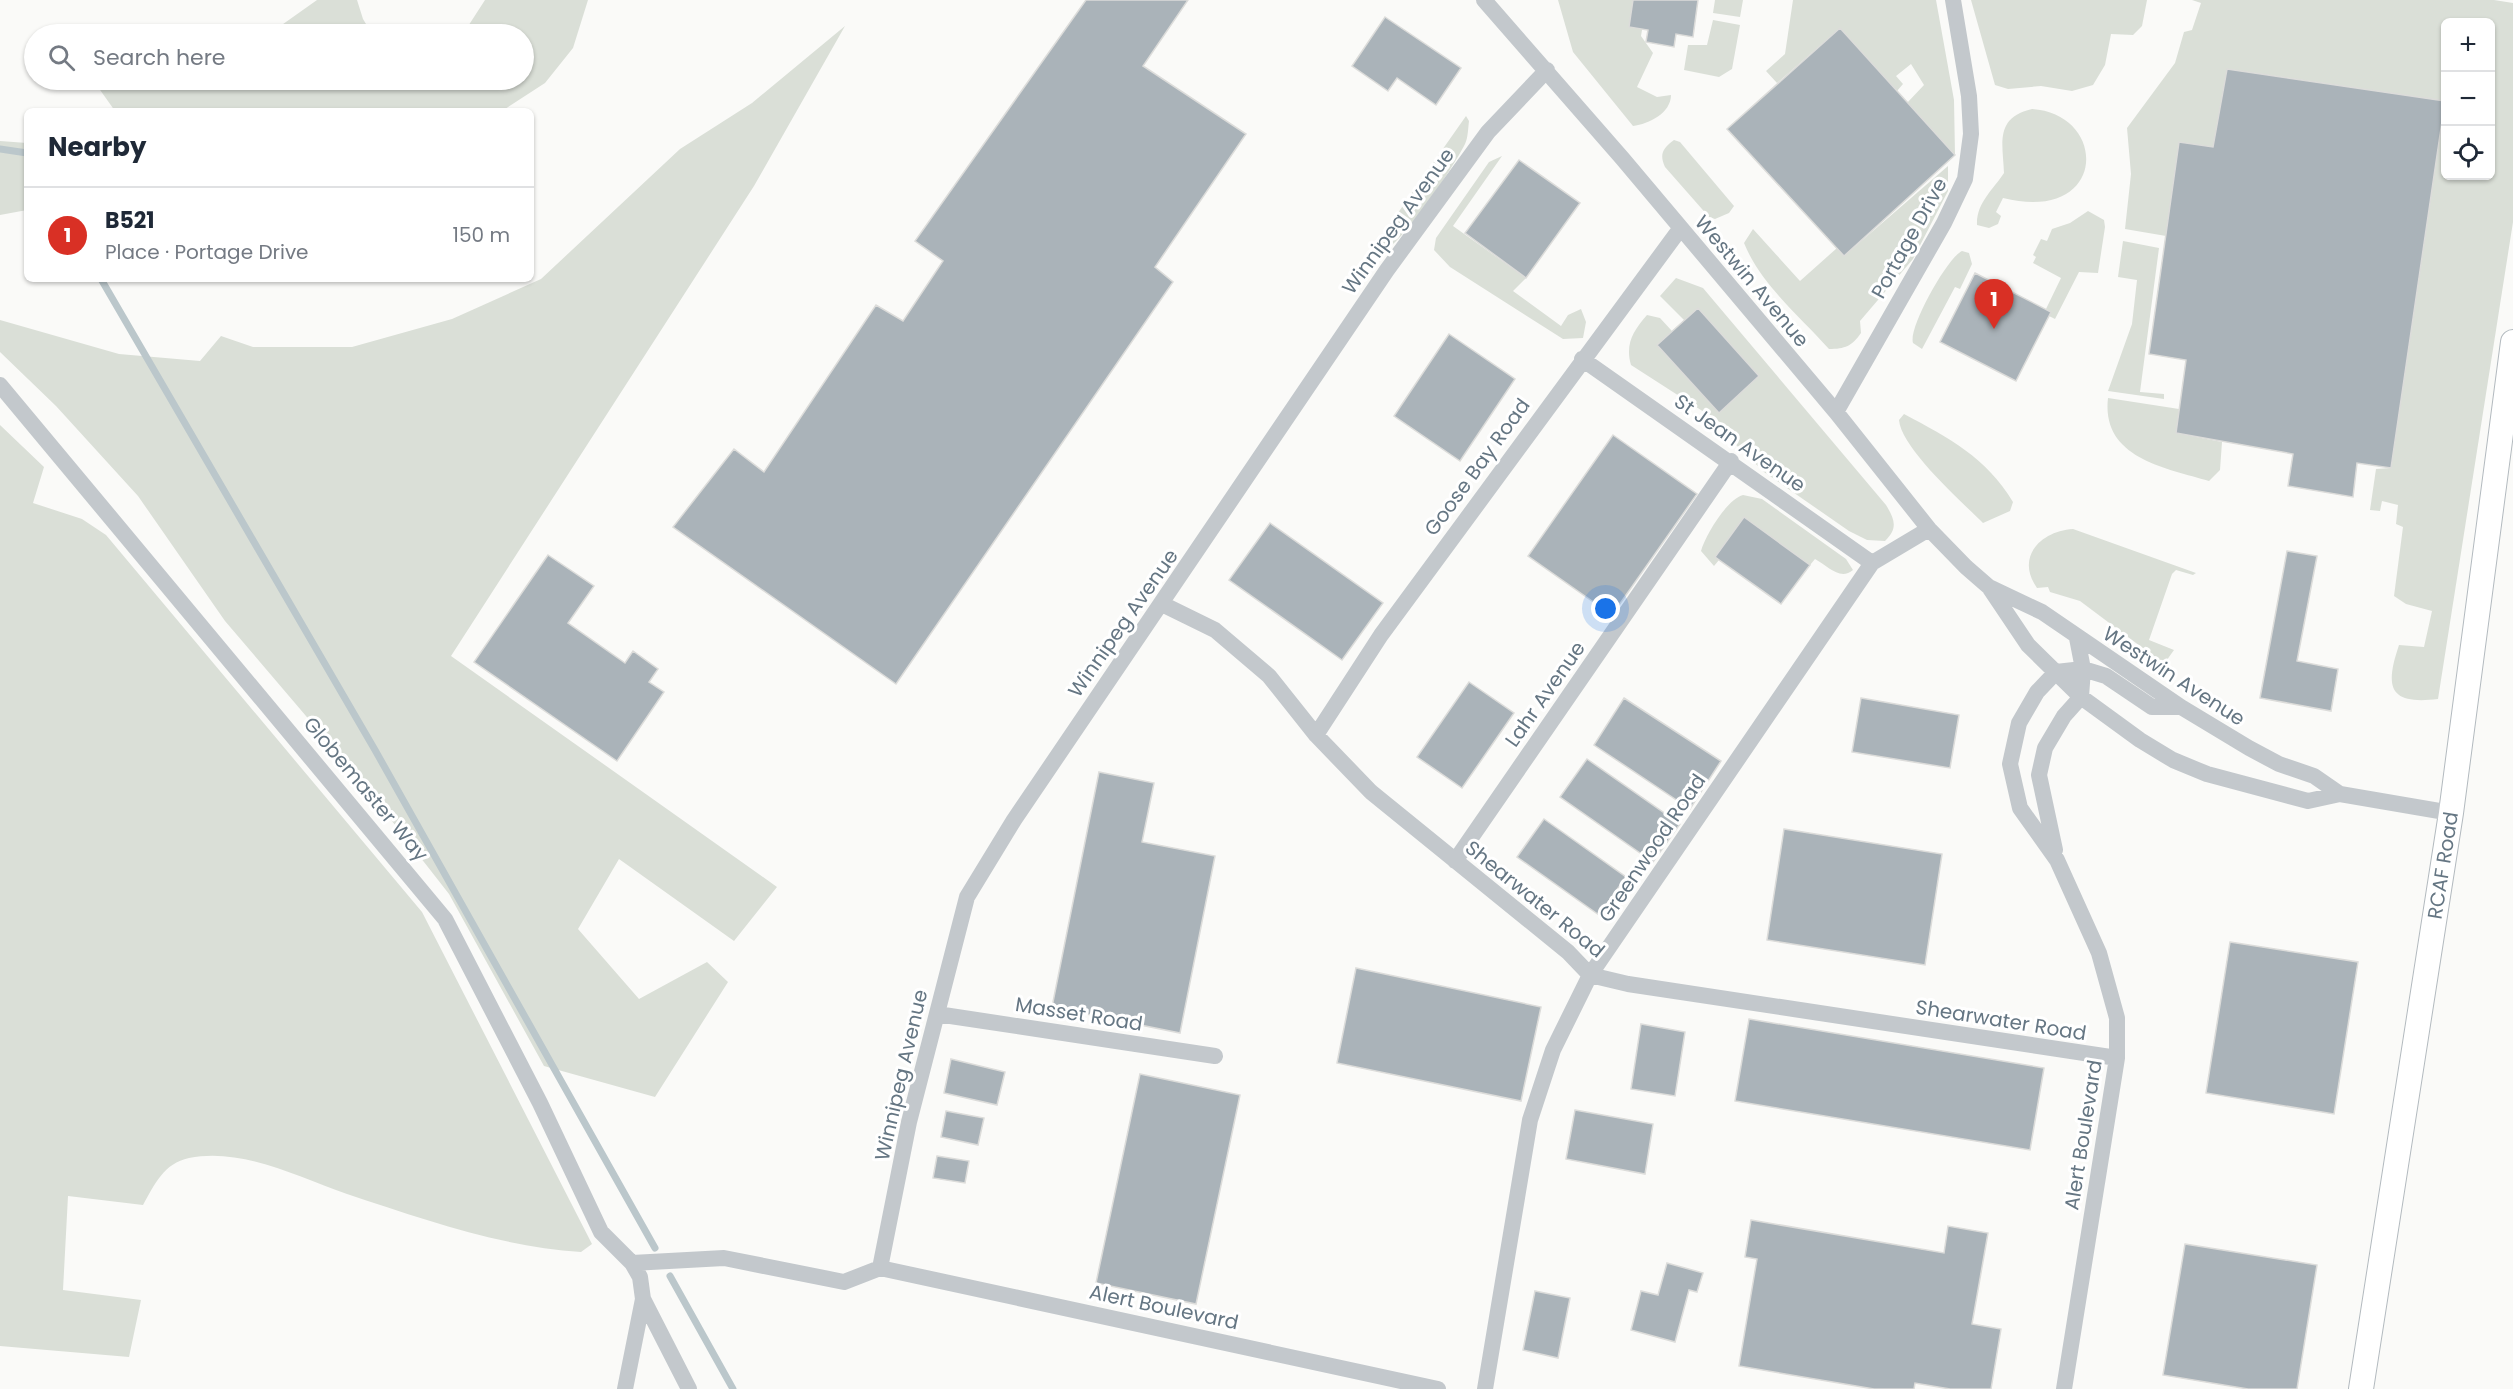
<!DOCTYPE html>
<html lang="en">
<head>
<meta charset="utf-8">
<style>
  :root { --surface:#fff; --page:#f2f2f3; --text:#1f2937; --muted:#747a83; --line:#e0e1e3; --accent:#d93025 }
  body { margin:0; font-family:Poppins,sans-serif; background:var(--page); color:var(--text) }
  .controls { position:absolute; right:18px; top:18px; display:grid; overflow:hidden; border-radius:9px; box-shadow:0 2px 4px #0004 }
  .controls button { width:54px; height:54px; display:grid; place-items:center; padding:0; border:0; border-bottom:2px solid var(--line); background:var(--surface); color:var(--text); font:30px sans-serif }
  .you { position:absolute; left:1606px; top:609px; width:21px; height:21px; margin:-15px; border:4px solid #fff; border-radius:50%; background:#1a73e8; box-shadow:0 0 0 9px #1a73e833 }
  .badge { display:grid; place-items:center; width:39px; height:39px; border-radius:50%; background:var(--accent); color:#fff; font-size:20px; font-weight:700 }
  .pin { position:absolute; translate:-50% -50px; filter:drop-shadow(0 2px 3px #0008) }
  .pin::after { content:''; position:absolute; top:32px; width:21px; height:18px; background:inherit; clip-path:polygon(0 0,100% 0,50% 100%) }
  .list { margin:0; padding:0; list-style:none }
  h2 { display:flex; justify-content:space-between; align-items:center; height:78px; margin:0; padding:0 24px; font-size:26px }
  h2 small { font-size:20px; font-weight:400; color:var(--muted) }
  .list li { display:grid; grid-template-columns:39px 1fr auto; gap:18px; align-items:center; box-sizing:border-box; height:96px; padding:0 24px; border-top:2px solid var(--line) }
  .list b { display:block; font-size:22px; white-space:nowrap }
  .list p { margin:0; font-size:20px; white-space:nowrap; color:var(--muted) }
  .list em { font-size:20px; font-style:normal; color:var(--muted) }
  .icon { flex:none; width:33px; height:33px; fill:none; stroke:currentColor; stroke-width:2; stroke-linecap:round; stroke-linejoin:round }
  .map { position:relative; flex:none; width:2513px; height:1389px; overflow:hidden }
  .search { position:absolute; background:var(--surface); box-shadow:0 2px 4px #0004; left:24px; top:24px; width:510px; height:66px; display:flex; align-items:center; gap:15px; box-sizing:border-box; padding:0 21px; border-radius:33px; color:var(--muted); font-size:22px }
  .panel { position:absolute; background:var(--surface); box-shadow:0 2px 4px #0004; left:24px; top:108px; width:510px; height:174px; border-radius:9px }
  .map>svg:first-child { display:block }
  .green { fill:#dadfd7; fill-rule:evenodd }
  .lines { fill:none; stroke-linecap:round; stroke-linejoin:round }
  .stream { stroke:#bbc7cb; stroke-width:7 }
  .building { fill:#aab3b9; stroke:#dcdcda; stroke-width:1.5 }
  .secondary-casing { stroke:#b3babf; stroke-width:26 }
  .street { stroke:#c3c8cc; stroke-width:16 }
  .secondary { stroke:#fff; stroke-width:24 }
  .labels { text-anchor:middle; stroke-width:6; stroke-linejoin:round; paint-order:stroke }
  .street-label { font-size:20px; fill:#657683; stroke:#fff }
</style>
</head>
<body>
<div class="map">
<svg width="2513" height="1389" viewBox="0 0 2513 1389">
  <rect width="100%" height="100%" fill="#fafaf8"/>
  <path class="green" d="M 317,0 L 357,0 L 363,19 L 372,34 L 269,34 Z
    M 485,0 L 588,0 L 573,48 L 545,83 L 502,111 L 115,111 L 93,80 L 524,80 L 524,34 L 463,34 Z
    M 1558,0 L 1647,0 L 1641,36 L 1653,53 L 1637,87 L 1657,97 L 1671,95 C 1671,113 1649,124 1633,126 L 1573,52 Z
    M 1715,0 L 1743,0 L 1740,17 L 1713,13 Z
    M 1793,0 L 1936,0 L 1954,100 L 1955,155 L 1907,103 L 1924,85 L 1911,64 L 1896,76 L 1903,84 L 1897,91 L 1840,28 L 1777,83 L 1766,71 L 1785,54 Z
    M 1971,0 L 2147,0 L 2142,26 L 2133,35 L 2111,34 L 2105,65 L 2093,85 L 2072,91 L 2041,86 L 2008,89 L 1995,85 Z
    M 2192,0 L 2494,0 L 2513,3 L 2513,222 L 2438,699 C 2388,705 2385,687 2399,645 L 2424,647 L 2432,611 L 2406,604 L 2394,596 L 2403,527 L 2396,524 L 2398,505 L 2382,501 L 2380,511 L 2370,510 L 2376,469 L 2391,468 L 2445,101 L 2228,69 L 2213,147 L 2179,142 L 2166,236 L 2125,229 L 2131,174 L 2127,128 L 2175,63 L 2184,32 L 2192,30 L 2201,3 ZM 2446,22 L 2490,22 L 2490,176 L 2446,176 Z
    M 1713,20 L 1740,25 L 1732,69 L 1719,77 L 1684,70 L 1688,45 L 1707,45 Z
    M 845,26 L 754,186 L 451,656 L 777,887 L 734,941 L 619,859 L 578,929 L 639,999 L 707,962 L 728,982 L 655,1097 L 544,1066 L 449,894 L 352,770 L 225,621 L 138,496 L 56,406 L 0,352 L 0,320 L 119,354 L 200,361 L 221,336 L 253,347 L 352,347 L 452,319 L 541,279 L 680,149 L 752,103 Z
    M 2032,109 C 2109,114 2108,224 2003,198 L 1996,212 L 2001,216 L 1998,224 L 1989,228 L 1977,225 C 1976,203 1993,190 2004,173 C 2003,144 1994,118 2032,109 Z
    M 1466,116 L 1469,121 C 1468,129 1468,138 1465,144 C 1451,171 1409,234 1386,250 L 1374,247 Z
    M 1674,140 L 1680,142 L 1734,206 L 1729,213 L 1715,219 L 1709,217 L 1665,167 C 1659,154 1663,148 1674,140 Z
    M 0,141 L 27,143 L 27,210 L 0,215 Z
    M 1502,156 L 1453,226 L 1526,278 L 1513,291 L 1561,326 L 1568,315 L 1581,309 L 1586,322 L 1583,338 L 1563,339 L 1450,267 L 1434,250 L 1436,238 L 1489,162 Z
    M 1948,166 L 1948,191 L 1913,259 L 1860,321 L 1861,333 C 1852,346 1845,349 1829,349 C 1800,316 1761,285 1744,243 L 1753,229 L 1800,281 L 1837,248 L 1844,256 Z
    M 2088,211 L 2104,220 L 2105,227 L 2098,273 L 2079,272 L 2055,319 L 2049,316 L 2051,312 L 2046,309 L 2061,278 L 2033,263 L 2036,257 L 2033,255 L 2041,239 L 2047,241 L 2052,229 L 2070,223 Z
    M 2123,241 L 2159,248 L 2140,392 L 2164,394 L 2164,399 L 2108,391 L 2132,324 L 2137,280 L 2118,277 Z
    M 1962,251 L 1969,253 L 1972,264 L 1960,289 L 1955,287 L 1922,349 L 1913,343 C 1908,328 1947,258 1962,251 Z
    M 1676,278 L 1703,288 L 1886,505 C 1895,520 1898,528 1885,541 L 1867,540 L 1849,531 L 1764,472 L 1731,440 L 1732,430 L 1631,365 C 1625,344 1633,331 1647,315 L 1660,318 L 1672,331 L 1684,320 L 1660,296 Z
    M 2108,398 L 2179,409 L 2176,433 L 2222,442 L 2220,470 L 2209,481 C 2165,468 2101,458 2108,398 Z
    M 1904,414 C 1949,438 1986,457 2013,502 L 2010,511 L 1983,523 C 1962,502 1901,448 1899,420 Z
    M 0,425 L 44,467 L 33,503 L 82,519 L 106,535 L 422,912 L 592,1244 L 581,1252 C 501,1247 423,1219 347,1194 C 298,1177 241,1147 189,1158 C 164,1163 154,1185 143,1205 L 68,1196 L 63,1290 L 141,1300 L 129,1357 L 0,1346 Z
    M 1743,495 L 1762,499 L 1846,559 L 1853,570 C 1840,581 1828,566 1815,559 L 1810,565 L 1744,518 L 1715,557 L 1719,560 L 1714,566 L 1701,551 C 1705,536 1727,499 1743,495 Z
    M 2073,529 L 2196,573 L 2193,575 L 2176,570 L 2172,574 L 2149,640 L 2174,650 L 2164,664 L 2080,601 L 2050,592 L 2048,587 L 2037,588 C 2015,557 2041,531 2073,529 Z"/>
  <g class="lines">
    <path class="stream" d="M 0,149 L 27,153
      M 101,279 L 375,750 L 655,1248
      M 670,1276 L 733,1389"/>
  </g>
  <path class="building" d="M 1086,0 L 1188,0 L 1143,66 L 1246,134 L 1155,267 L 1173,282 L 896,684 L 673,527 L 734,449 L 764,472 L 876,305 L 903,321 L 943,261 L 915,241 Z
    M 1633,0 L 1698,0 L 1693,37 L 1676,34 L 1674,47 L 1646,42 L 1648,30 L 1629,27 Z
    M 1385,17 L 1461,68 L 1436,105 L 1397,78 L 1388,91 L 1352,66 Z
    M 1840,28 L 1955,155 L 1844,256 L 1727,129 Z
    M 2227,69 L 2445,101 L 2391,468 L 2357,463 L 2353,497 L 2288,486 L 2293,454 L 2176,433 L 2186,360 L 2149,354 L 2179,142 L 2213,147 Z
    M 1519,160 L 1580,203 L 1526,278 L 1465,233 Z
    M 1975,273 L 2051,312 L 2016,381 L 1940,342 Z
    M 1698,308 L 1759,376 L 1719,413 L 1657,345 Z
    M 1449,334 L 1515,379 L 1460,461 L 1394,416 Z
    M 1613,435 L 1697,494 L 1612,615 L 1528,556 Z
    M 1744,517 L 1810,565 L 1781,604 L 1715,557 Z
    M 1270,523 L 1383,603 L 1342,660 L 1229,580 Z
    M 2287,551 L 2317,556 L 2297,661 L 2338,669 L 2331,711 L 2260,698 Z
    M 548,555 L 594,586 L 568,623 L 625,663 L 633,651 L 658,669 L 649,682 L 664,692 L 617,761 L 474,662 Z
    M 1469,682 L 1514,713 L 1462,788 L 1417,757 Z
    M 1624,698 L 1721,761 L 1690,809 L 1594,745 Z
    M 1861,698 L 1959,715 L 1950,768 L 1852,752 Z
    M 1587,759 L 1680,824 L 1653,862 L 1560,797 Z
    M 1099,772 L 1154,783 L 1142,842 L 1215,856 L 1180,1033 L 1052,1007 Z
    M 1544,819 L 1626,877 L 1599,915 L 1517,857 Z
    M 1784,829 L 1942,854 L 1925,965 L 1767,940 Z
    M 2230,942 L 2358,962 L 2334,1114 L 2206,1093 Z
    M 1356,968 L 1541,1007 L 1521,1101 L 1337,1063 Z
    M 1749,1019 L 2044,1068 L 2030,1150 L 1735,1101 Z
    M 1641,1024 L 1685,1032 L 1675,1096 L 1631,1089 Z
    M 951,1059 L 1005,1072 L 997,1105 L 944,1093 Z
    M 1140,1074 L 1240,1095 L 1196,1304 L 1096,1283 Z
    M 1575,1110 L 1653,1124 L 1645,1174 L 1566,1159 Z
    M 946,1111 L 984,1118 L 978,1145 L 941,1137 Z
    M 937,1156 L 969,1161 L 965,1183 L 933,1178 Z
    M 1751,1220 L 1944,1253 L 1948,1226 L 1988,1233 L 1972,1324 L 2001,1329 L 1991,1389 L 1950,1389 L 1915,1383 L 1914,1389 L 1874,1389 L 1739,1366 L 1757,1259 L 1745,1257 Z
    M 2185,1244 L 2317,1265 L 2297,1389 L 2248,1389 L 2163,1375 Z
    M 1667,1263 L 1703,1273 L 1697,1292 L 1689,1290 L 1675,1342 L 1631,1330 L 1641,1291 L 1658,1295 Z
    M 1535,1291 L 1570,1298 L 1558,1358 L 1523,1350 Z"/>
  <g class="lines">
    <defs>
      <g id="secondary">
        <path id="s1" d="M 2361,1389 L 2451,813 L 2513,342"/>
      </g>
    </defs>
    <use href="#secondary" class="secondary-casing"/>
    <path class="street" d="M 1484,0 L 1622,158 L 1836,412 L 1929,529 L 1966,567 L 1989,587 L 2042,612 L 2181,707 L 2249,748 L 2279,764 L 2314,776 L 2340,794
      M 1582,359 L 1872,563
      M 0,385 L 445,919 L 540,1103 L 601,1232 L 632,1263 L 640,1277 L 643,1299 L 625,1389
      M 1836,412 L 1944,223 L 1965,179 L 1971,134 L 1969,96 L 1953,0
      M 1989,587 L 2028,645 L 2081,697 L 2140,740 L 2173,760 L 2207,774 L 2308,801 L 2340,794 L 2451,813
      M 1162,604 L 1215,630 L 1269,676 L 1316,735 L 1371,792 L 1568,952 L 1590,975 L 1628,984 L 2117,1058
      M 1316,735 L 1381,635 L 1680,229
      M 2055,850 L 2039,775 L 2045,748 L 2064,716 L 2081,697 L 2083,669 L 2077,638
      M 1455,861 L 1731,461
      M 937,1014 L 1215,1056
      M 632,1263 L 724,1258 L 844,1282 L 880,1268
      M 880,1268 L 909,1122 L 967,897 L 1014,820 L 1387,270 L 1488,132 L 1547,70
      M 880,1268 L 1438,1389
      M 643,1299 L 689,1389
      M 1485,1389 L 1530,1120 L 1553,1050 L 1590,975 L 1872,563 L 1929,529
      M 2064,1389 L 2117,1058 L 2117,1018 L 2099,953 L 2057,860 L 2020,808 L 2010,764 L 2019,723 L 2037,692 L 2056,672 L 2083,669 L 2106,676 L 2152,707 L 2180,707"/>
    <use href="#secondary" class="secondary"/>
  </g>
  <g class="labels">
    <g class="street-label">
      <text transform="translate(1398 221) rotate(-54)" y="7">Winnipeg Avenue</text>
      <text transform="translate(1909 238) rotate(-61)" y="7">Portage Drive</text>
      <text transform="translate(1752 281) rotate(50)" y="7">Westwin Avenue</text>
      <text transform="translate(1740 443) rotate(35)" y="7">St Jean Avenue</text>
      <text transform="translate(1477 467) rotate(-54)" y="7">Goose Bay Road</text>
      <text transform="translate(1123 623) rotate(-55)" y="7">Winnipeg Avenue</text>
      <text transform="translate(2174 676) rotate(33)" y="7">Westwin Avenue</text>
      <text transform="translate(1545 694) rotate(-55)" y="7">Lahr Avenue</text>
      <text transform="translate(366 789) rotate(50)" y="7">Globemaster Way</text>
      <text transform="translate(1652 848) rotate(-56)" y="7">Greenwood Road</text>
      <text dy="7" stroke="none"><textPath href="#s1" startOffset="530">RCAF Road</textPath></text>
      <text transform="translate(1535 899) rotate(39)" y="7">Shearwater Road</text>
      <text transform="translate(1079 1014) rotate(9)" y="7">Masset Road</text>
      <text transform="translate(2001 1020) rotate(9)" y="7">Shearwater Road</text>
      <text transform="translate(901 1075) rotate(-77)" y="7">Winnipeg Avenue</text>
      <text transform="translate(2083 1135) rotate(-81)" y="7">Alert Boulevard</text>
      <text transform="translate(1164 1307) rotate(12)" y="7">Alert Boulevard</text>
    </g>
  </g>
</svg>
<div class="controls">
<button>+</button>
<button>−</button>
<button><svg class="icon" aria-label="locate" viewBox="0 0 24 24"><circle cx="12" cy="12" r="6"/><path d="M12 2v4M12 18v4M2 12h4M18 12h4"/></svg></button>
</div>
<div class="you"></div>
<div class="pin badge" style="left:1994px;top:329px">1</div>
<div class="search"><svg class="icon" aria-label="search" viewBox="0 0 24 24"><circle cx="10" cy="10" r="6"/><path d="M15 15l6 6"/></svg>Search here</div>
<section class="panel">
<h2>Nearby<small></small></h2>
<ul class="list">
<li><span class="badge">1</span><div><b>B521</b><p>Place · Portage Drive</p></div><em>150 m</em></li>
</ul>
</section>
</div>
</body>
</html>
